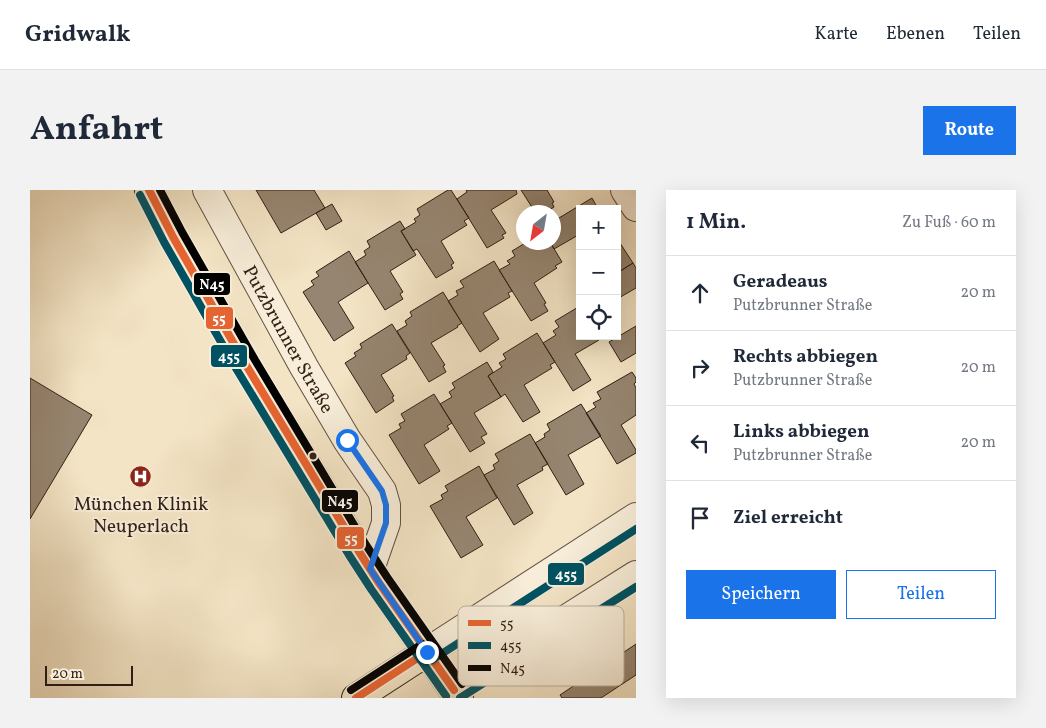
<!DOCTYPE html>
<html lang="de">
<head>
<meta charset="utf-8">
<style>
  :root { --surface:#fff; --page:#f2f2f3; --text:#1f2937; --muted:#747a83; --line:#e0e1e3; --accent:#1a73e8 }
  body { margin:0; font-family:Vollkorn,serif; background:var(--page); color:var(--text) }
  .controls { position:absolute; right:15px; top:15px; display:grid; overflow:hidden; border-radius:0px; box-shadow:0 5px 20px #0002 }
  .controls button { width:45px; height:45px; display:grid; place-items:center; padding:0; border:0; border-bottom:1px solid var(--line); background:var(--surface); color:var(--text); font:25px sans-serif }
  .compass { position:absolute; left:486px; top:15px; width:45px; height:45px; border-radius:50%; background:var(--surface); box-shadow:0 5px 20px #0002; rotate:211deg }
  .scale { position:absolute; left:15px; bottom:12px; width:88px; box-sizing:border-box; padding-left:5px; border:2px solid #311f14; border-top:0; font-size:14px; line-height:18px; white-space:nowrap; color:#311f14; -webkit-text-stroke:4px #f7edd9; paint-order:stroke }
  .stop { position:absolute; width:15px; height:15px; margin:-11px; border:4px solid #1a73e8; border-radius:50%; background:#fff }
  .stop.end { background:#1a73e8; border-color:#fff; box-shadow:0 1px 5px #0008 }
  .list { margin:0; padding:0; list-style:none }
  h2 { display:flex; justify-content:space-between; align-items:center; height:65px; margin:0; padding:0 20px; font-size:21px }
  h2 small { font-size:16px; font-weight:400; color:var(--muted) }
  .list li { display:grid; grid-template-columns:32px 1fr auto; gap:15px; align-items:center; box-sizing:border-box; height:75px; padding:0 20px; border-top:1px solid var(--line) }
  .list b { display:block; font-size:19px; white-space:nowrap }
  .list p { margin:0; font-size:16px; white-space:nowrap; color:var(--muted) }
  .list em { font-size:16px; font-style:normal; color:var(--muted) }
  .actions { display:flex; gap:10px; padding:15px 20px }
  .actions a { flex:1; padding:11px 0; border:1px solid var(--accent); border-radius:0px; text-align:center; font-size:18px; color:var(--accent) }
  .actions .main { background:var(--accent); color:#fff }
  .icon { flex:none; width:28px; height:28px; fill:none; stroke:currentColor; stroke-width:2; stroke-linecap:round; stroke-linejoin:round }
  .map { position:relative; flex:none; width:606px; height:508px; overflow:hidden; border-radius:0px }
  header { display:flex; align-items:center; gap:30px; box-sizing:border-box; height:70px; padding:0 25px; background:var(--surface); border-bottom:1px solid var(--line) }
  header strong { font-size:24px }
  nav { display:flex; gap:28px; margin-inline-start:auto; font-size:18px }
  .intro { display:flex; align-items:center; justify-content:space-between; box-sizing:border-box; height:120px; padding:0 30px }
  h1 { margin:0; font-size:35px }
  .button { padding:12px 22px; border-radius:0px; background:var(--accent); color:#fff; font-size:18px; font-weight:700 }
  main { display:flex; gap:30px; padding:0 30px }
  aside { flex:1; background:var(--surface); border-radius:0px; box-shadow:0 5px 20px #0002 }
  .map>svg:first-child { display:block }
  .building { fill:#968570; stroke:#311f14 }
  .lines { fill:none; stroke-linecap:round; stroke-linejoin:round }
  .minor-casing { stroke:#625040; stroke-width:30 }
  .major-casing { stroke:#311f14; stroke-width:30 }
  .minor { stroke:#f7edd9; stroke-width:28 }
  .major { stroke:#f3e4c5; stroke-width:28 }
  .bus-1-casing { stroke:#f7edd9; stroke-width:11 }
  .bus-2-casing { stroke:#f7edd9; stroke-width:11 }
  .bus-3-casing { stroke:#f7edd9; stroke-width:11 }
  .bus-1 { stroke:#e66432; stroke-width:8 }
  .bus-2 { stroke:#005262; stroke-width:8 }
  .bus-3 { stroke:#000; stroke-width:8 }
  .route { stroke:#1a73e8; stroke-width:6 }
  .bus-dot { fill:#311f14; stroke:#f7edd9; stroke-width:2 }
  .labels { text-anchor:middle; stroke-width:4; stroke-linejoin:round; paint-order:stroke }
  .street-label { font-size:19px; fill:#311f14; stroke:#f7edd9 }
  .poi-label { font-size:19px; fill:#311f14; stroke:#f7edd9 }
  .key { fill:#f7edd9; stroke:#bcaf9e; stroke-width:1 }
  .key-label { font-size:14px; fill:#311f14 }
  .line-badge { stroke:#f7edd9; stroke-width:2 }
  .badge-label { font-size:14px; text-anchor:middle; font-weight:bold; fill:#fff }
</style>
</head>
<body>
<header>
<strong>Gridwalk</strong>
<nav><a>Karte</a><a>Ebenen</a><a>Teilen</a></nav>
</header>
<div class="intro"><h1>Anfahrt</h1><a class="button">Route</a></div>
<main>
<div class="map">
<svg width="606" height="508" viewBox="0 0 606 508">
  <rect width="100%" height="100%" fill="#f3e4c5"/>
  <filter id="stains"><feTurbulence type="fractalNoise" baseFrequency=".004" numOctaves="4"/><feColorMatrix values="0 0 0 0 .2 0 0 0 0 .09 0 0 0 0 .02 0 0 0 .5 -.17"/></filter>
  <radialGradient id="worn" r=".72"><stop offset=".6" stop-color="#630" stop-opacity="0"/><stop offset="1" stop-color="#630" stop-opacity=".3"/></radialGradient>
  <path class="building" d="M 226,0 L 284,0 L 295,18 L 251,43 Z
    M 418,0 L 421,0 L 439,28 L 434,31 L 437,35 L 411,51 L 424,73 L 421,75 L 423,78 L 406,88 L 387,59 L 383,61 L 371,41 L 386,32 L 384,29 L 390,25 L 387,19 Z
    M 436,0 L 486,0 L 487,4 L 461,20 L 476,43 L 472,45 L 474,48 L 457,58 L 427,9 L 437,2 Z
    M 491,0 L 517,0 L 524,12 L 522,13 L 524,17 L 516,22 L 505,22 Z
    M 562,8 L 568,19 L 550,19 L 550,44 L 524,59 L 520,52 L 524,52 L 524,31 Z
    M 302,14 L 312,31 L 296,40 L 286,23 Z
    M 370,31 L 375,39 L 371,41 L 386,65 L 360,81 L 373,102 L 370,104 L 373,109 L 355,120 L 325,72 L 336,65 L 334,61 L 340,57 L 337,51 Z
    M 520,52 L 532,72 L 525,76 L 527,78 L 504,93 L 516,113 L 514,114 L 518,121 L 501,131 L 469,80 L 480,74 L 477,71 L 485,66 L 482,61 L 497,52 Z
    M 590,53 L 603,73 L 587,83 L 587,55 Z
    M 319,61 L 338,93 L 308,112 L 324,138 L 304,151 L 273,102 L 284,95 L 281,91 L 289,86 L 286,82 Z
    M 464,71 L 482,101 L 478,103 L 480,107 L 453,123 L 469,149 L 450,162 L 418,111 L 428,105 L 426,101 L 434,97 L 430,91 Z
    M 603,73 L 606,78 L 606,98 L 587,109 L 587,83 Z
    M 413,102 L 432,133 L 427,136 L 428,137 L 401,153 L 415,175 L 413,176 L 416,182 L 399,192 L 367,141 L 377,135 L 375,131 L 382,126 L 380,122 Z
    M 550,116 L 550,146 L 568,146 L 567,147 L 569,150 L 545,164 L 561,190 L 543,201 L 513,153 L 526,145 L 523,141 L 529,137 L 525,131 Z
    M 362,134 L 380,163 L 376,166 L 377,169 L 351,185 L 364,206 L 362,207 L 364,211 L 346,223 L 315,173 L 326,166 L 324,163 L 332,158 L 330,154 Z
    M 606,136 L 606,163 L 591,172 L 579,152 Z
    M 507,143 L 525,172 L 520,175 L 522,178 L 494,195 L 510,222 L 493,232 L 475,204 L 471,207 L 458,186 L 472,177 L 469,173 L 476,169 L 473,164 Z
    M 457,172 L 463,182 L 458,186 L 471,207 L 444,223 L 457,244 L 451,247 L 455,253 L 440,262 L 410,214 L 422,207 L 419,202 L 425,198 L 422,193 Z
    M 602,182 L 606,188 L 606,192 L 604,194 L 606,198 L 606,225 L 591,235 L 606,260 L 606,263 L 587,274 L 556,223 L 566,217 L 563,213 L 571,209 L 567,202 Z
    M 0,188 L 62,225 L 0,329 Z
    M 404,204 L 422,233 L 417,236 L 419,239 L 394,255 L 410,281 L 389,294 L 359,245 L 371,238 L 369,234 L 375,231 L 371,224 Z
    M 551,214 L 571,246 L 538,265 L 554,294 L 536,305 L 505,253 L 515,247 L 514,244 L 520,240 L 517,234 Z
    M 500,244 L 518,274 L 512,277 L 513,280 L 487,295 L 503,323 L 484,335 L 454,285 L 465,279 L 463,275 L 469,271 L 465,264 Z
    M 449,276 L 467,308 L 436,327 L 453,355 L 431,368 L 400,316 L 413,309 L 411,305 L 418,301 L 415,296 Z
    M 606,454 L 606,485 L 571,508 L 532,508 L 530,505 Z"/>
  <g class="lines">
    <defs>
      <g id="minor">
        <path id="s1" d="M 177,0 L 274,177 L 317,250 L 352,301 L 356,315 L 356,333 L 340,379"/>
        <path d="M 595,0 L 606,17"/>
        <path d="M 397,462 L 606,327"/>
        <path d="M 424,500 L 606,385"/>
      </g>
      <path id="major" d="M 119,0 L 143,47 L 216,175 L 328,360 L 349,393 L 429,508
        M 326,508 L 397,462"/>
    </defs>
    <use href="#minor" class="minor-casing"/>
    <use href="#major" class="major-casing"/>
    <use href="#minor" class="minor"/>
    <use href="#major" class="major"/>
    <defs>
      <path id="bus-1" d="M 119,0 L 143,47 L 216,175 L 328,360 L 349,393 L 424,500
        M 326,508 L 397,462"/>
      <path id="bus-2" d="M 110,5 L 134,52 L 207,180 L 319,365 L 341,399 L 416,506
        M 402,470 L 606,339
        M 430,508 L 606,397"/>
      <path id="bus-3" d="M 130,0 L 152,42 L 225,170 L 336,355 L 357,387 L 432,494
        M 321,500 L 392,454"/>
    </defs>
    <use href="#bus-1" class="bus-1-casing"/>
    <use href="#bus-2" class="bus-2-casing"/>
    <use href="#bus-3" class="bus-3-casing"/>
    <use href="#bus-1" class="bus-1"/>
    <use href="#bus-2" class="bus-2"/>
    <use href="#bus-3" class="bus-3"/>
  </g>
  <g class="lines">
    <path class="route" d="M 317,250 L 352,301 L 356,315 L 356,333 L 340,379 L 397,462"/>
  </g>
  <defs>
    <symbol id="hospital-disc" viewBox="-11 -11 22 22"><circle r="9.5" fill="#8f2418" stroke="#f7edd9"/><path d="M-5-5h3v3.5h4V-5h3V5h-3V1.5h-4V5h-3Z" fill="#fff"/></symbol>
  </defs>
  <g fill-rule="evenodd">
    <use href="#hospital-disc" x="98" y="274" width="25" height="25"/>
  </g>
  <circle class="bus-dot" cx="283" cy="266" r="4.5"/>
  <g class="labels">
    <g class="street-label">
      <text dy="7" stroke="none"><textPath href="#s1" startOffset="170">Putzbrunner Straße</textPath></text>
    </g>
    <g class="poi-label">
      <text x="111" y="320">München Klinik<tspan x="111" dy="22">Neuperlach</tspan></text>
    </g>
  </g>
  <rect x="428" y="416" width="166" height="80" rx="8" class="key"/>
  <rect x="438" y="430" width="23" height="6" fill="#e66432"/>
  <rect x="438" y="452" width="23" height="7" fill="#005262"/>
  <rect x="438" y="475" width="23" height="6" fill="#000"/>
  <g class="key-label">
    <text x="470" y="438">55</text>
    <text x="470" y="460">455</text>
    <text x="470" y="483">N45</text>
  </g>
  <g class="line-badge">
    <rect x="163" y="82" width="38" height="24" rx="5" fill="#000"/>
    <rect x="175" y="116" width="29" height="24" rx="5" fill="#e66432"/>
    <rect x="180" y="154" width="38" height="24" rx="5" fill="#005262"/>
    <rect x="291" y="299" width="38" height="24" rx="5" fill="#000"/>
    <rect x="306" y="336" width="29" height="24" rx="5" fill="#e66432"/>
    <rect x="517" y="372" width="38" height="24" rx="5" fill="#005262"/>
  </g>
  <g class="badge-label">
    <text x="182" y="99">N45</text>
    <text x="189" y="133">55</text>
    <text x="199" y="171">455</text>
    <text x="310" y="316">N45</text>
    <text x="321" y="353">55</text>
    <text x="536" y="389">455</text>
  </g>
  <rect width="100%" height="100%" filter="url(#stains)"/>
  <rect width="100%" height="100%" fill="url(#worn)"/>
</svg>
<div class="controls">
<button>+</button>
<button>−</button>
<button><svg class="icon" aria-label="locate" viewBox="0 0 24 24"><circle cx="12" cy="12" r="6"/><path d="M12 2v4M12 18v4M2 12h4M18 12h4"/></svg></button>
</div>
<svg class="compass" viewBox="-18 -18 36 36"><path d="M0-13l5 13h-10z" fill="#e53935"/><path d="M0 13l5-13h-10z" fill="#747a83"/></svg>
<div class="scale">20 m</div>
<div class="stop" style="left:317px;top:250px"></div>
<div class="stop end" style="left:397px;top:462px"></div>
</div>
<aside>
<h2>1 Min.<small>Zu Fuß · 60 m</small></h2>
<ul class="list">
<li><svg class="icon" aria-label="ahead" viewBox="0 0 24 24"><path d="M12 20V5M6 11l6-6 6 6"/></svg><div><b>Geradeaus</b><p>Putzbrunner Straße</p></div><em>20 m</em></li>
<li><svg class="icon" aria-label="right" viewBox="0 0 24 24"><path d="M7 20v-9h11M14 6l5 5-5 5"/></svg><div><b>Rechts abbiegen</b><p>Putzbrunner Straße</p></div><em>20 m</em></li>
<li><svg class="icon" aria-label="left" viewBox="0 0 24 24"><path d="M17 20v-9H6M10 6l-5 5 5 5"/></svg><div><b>Links abbiegen</b><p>Putzbrunner Straße</p></div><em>20 m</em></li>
<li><svg class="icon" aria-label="arrive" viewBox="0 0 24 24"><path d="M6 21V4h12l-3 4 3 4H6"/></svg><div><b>Ziel erreicht</b></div></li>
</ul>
<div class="actions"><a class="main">Speichern</a><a>Teilen</a></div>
</aside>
</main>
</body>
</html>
